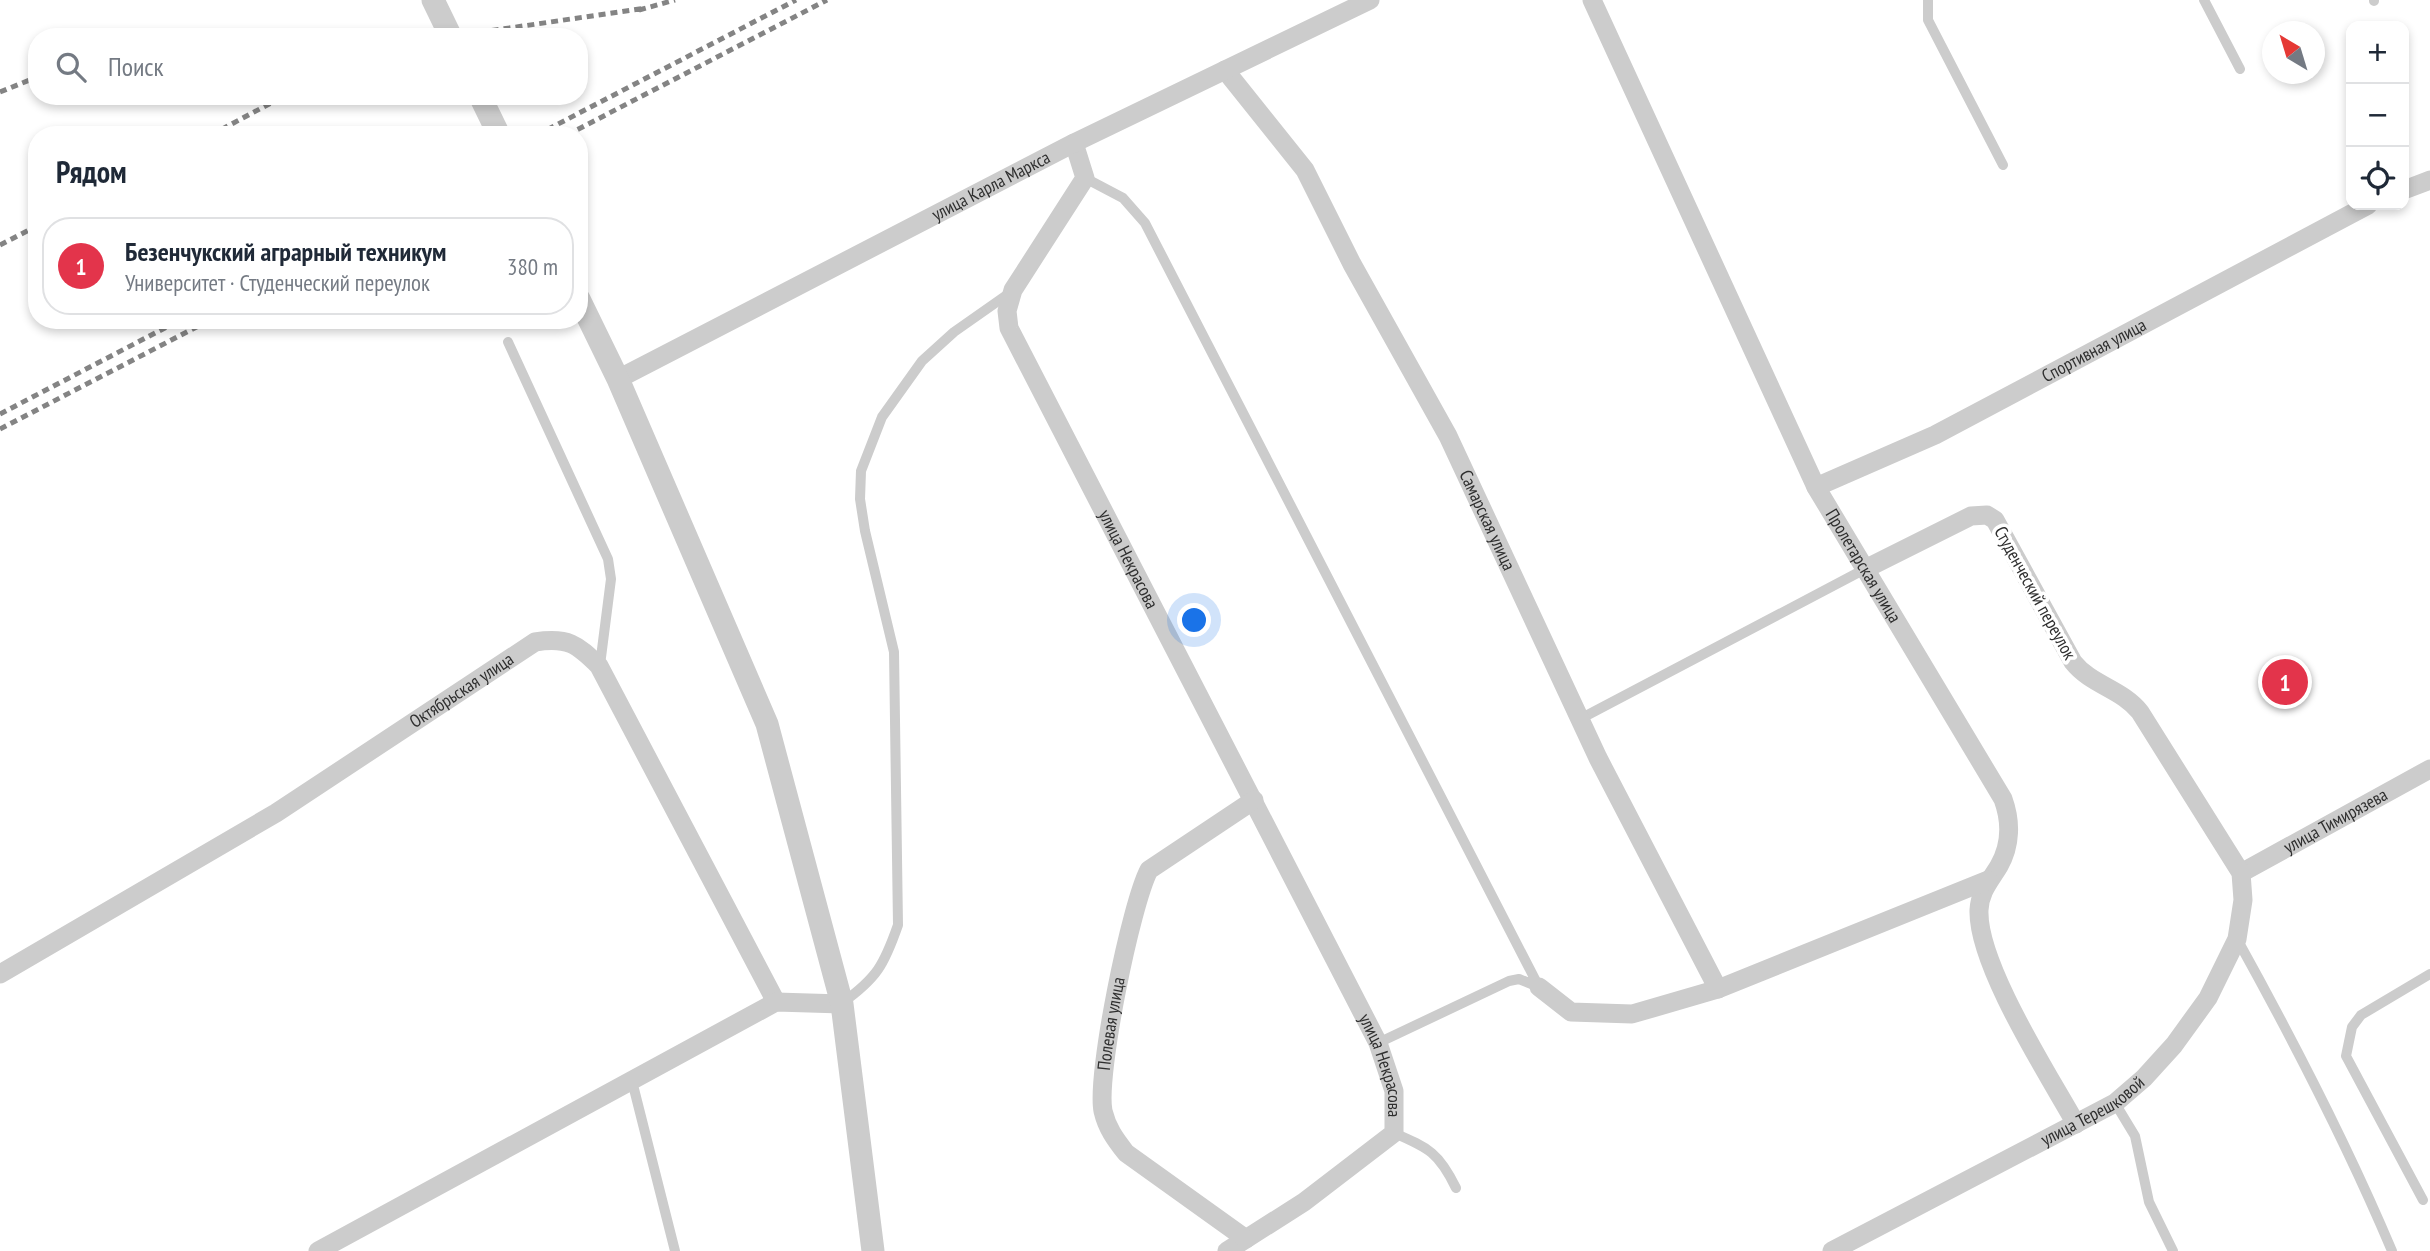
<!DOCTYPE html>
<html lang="ru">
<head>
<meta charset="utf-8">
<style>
  :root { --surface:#fff; --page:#f2f2f3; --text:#1f2937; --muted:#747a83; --line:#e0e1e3; --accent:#e3344b }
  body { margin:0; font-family:"PT Sans Narrow",sans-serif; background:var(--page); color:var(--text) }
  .controls { position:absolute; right:21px; top:21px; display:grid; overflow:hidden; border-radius:14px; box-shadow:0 4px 10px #0003 }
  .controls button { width:63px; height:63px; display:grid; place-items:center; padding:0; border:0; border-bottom:2px solid var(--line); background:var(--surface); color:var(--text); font:35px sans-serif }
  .compass { position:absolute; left:2262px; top:21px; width:63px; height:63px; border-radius:50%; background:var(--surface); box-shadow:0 4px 10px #0003; rotate:322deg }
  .you { position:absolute; left:1195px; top:621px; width:24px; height:24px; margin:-18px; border:5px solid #fff; border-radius:50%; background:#1a73e8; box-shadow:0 0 0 10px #1a73e833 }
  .badge { display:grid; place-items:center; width:46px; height:46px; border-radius:50%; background:var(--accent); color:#fff; font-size:23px; font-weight:700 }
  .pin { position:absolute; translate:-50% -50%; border:4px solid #fff; box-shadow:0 2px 7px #0006 }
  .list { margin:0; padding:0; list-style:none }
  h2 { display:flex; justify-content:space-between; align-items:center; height:91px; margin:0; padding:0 28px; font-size:30px }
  h2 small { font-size:23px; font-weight:400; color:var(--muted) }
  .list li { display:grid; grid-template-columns:46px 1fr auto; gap:21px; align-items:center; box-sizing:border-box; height:98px; margin:0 14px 14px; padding:0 14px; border:2px solid var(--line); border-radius:28px }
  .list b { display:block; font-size:26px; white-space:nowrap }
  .list p { margin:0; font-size:23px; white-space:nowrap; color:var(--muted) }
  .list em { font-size:23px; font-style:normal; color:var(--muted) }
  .icon { flex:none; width:38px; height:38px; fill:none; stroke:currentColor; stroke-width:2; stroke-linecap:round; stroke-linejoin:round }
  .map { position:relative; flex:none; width:2430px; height:1251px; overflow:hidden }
  .search { position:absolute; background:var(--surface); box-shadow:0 4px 10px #0003; left:28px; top:28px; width:560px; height:77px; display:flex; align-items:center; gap:18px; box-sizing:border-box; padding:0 24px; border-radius:28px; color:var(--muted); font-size:26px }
  .panel { position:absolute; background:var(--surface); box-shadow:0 4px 10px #0003; left:28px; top:126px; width:560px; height:203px; border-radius:28px }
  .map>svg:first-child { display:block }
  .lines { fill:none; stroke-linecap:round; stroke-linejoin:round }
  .service { stroke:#ccc; stroke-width:10 }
  .minor { stroke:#ccc; stroke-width:19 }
  .tertiary { stroke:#ccc; stroke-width:23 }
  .rail { stroke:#848484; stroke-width:5; stroke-dasharray:7 5; stroke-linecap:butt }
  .tertiary-bridge { stroke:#ccc; stroke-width:23 }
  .labels { text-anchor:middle; stroke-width:7; stroke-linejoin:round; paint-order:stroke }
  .street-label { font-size:18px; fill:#2f2f2f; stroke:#fff }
</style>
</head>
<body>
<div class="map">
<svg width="2430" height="1251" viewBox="0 0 2430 1251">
  <rect width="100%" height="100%" fill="#fff"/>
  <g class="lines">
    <path class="service" d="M 1928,0 L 1928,20 L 2003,165
      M 2204,0 L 2240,69
      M 2374,0 L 2374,1
      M 1085,178 L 1123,198 L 1145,223 L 1539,987
      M 508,342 L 608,559 L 611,579 L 600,665
      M 1580,719 L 1865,569
      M 2237,939 C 2293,1040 2347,1144 2392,1251
      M 842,1003 C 877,978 884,965 898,925 L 894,652 L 865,531 L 860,499 L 861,471 L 882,417 L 922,361 L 954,332 L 1011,292
      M 1378,1043 L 1509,981 L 1519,979 L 1539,987
      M 632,1081 L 675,1251
      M 2115,1103 L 2135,1136 L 2149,1202 L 2173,1251
      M 1394,1133 C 1429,1148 1439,1153 1456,1188
      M 2423,1200 L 2346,1056 L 2352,1027 L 2361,1015 L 2430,974"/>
    <g class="minor">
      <path id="s1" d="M 1592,0 L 1816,487 L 2003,799 C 2011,821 2011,845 1999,866 C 1990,881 1980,891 1979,910 C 1977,964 2048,1074 2076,1124"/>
      <path id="s2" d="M 1225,70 L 1305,170 L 1352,264 L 1448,436 L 1598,758 L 1718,989"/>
      <path id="s3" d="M 1074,143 L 1085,178 L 1013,290 L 1007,311 L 1009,328 L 1378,1043 L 1394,1091 L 1394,1133 L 1304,1202 L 1227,1251"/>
      <path d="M 2404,190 L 2430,180"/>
      <path id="s4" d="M 618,379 L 1074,143 L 1370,0"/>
      <path id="s5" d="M 1816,487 L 1935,435 L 2368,205"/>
      <path id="s6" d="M 2241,873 L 2430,769"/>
      <path id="s7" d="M 0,974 L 276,813 L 535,642 C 568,637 577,644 599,666 L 776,1002"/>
      <path d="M 1539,987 L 1571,1012 L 1632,1014 L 1718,989 L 1988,880"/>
      <path id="s8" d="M 1246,1239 L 1126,1153 C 1115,1139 1107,1128 1103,1111 C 1096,1075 1131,904 1149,870 L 1254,800"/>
      <path d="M 318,1251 L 776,1002 L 842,1004"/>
      <path id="s9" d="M 1832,1251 L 2115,1103 L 2144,1078 L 2174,1045 L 2208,998 L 2237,939 L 2243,900 L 2241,873 L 2140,712 C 2122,689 2091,685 2073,662 L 1995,520 L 1987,515 L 1971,516 L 1865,569"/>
    </g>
    <path class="tertiary" d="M 480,96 L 499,135
      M 579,299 L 618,379 L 767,724 L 842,1004 L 873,1251"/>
    <path class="rail" d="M 639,10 L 675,0
      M 408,37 L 482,32 L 646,8
      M 0,92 L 37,77
      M 211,135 L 284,96
      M 537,135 L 796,0
      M 567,135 L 827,0
      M 0,245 L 37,226
      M 0,414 L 180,320
      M 0,429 L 210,320"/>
    <path class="tertiary-bridge" d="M 433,0 L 451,37"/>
  </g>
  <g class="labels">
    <g class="street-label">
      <text dy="6" stroke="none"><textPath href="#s4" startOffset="420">улица Карла Маркса</textPath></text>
      <text dy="6" stroke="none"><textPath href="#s5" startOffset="310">Спортивная улица</textPath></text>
      <text dy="6" stroke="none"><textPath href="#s2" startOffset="523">Самарская улица</textPath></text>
      <text dy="6" stroke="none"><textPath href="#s3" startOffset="469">улица Некрасова</textPath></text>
      <text dy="6" stroke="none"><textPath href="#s1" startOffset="628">Пролетарская улица</textPath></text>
      <text transform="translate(2035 593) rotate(61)" y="6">Студенческий переулок</text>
      <text dy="6" stroke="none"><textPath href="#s7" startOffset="542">Октябрьская улица</textPath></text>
      <text dy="6" stroke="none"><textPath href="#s6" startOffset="108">улица Тимирязева</textPath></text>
      <text dy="6" stroke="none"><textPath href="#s8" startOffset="284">Полевая улица</textPath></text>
      <text dy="6" stroke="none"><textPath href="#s3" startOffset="1036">улица Некрасова</textPath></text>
      <text dy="6" stroke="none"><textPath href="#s9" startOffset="296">улица Терешковой</textPath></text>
    </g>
  </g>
</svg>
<div class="controls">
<button>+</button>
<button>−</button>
<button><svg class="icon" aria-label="locate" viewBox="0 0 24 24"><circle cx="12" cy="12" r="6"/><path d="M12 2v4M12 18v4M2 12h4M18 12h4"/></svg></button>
</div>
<svg class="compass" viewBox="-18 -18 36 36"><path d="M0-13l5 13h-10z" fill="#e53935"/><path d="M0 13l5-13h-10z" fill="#747a83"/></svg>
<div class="you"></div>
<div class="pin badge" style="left:2285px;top:682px">1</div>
<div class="search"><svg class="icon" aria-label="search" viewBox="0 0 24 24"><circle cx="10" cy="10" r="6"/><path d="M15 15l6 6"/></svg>Поиск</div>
<section class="panel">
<h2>Рядом<small></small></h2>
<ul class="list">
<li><span class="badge">1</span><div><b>Безенчукский аграрный техникум</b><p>Университет · Студенческий переулок</p></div><em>380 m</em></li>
</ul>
</section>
</div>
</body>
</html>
